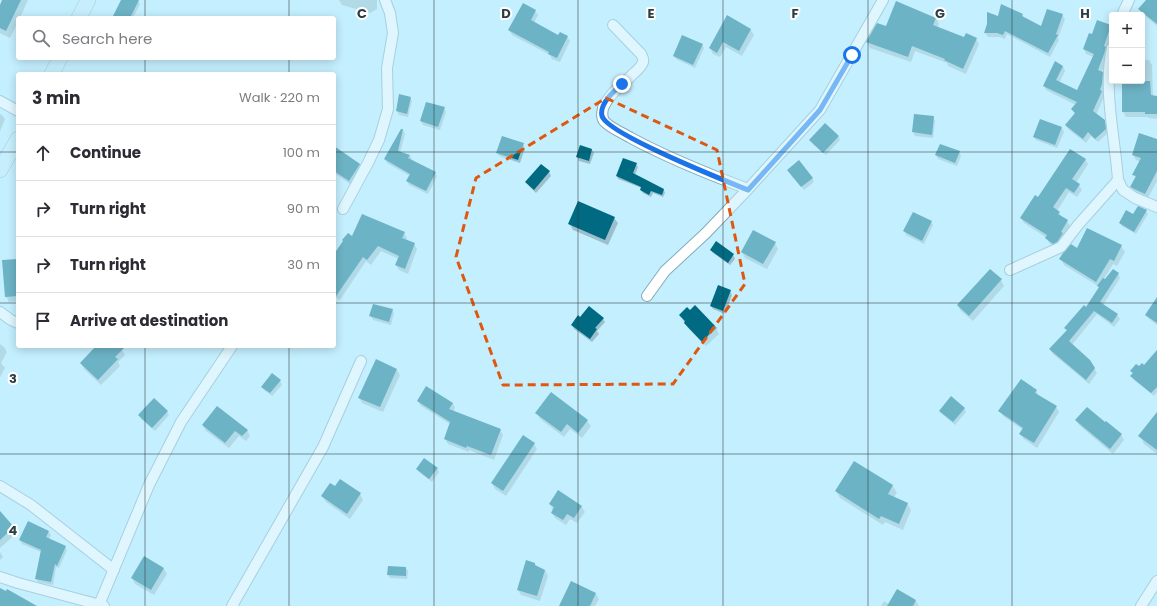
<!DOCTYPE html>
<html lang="en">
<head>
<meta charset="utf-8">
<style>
  :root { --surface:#fff; --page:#f7f7f7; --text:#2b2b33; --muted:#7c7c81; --line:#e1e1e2 }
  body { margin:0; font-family:Poppins,sans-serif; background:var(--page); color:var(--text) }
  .controls { position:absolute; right:12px; top:12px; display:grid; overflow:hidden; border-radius:4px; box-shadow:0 2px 10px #0003 }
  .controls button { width:36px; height:36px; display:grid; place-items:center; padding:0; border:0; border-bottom:1px solid var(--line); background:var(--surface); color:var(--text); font:20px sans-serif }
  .stop { position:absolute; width:12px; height:12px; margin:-9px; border:3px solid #1a73e8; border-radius:50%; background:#fff }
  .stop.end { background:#1a73e8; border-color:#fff; box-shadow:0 1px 4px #0008 }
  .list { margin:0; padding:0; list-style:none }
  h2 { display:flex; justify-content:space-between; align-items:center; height:52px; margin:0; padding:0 16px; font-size:17px }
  h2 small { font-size:13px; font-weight:400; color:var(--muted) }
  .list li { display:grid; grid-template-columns:26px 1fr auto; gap:12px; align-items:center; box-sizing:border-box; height:56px; padding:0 16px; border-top:1px solid var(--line) }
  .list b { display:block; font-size:15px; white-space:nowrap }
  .list em { font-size:13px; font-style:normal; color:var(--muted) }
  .icon { flex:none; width:22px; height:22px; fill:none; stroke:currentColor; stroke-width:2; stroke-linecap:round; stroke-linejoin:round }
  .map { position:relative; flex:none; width:1157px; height:606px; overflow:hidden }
  .search { position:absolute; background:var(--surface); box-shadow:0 2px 10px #0003; left:16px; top:16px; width:320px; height:44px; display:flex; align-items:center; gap:10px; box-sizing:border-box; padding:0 14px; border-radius:4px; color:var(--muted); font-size:15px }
  .panel { position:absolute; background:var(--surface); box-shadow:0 2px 10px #0003; left:16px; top:72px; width:320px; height:276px; border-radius:4px }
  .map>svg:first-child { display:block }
  .shadow { fill:#0003 }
  .building { fill:#006a82 }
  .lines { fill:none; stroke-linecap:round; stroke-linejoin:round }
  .minor-casing { stroke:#82abb9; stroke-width:12 }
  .primary-casing { stroke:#78a8b7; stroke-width:16 }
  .minor { stroke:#fff; stroke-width:10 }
  .primary { stroke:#c7edfa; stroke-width:15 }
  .route { stroke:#1a73e8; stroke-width:5 }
  .marked { fill:none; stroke:#df580f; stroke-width:3; stroke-dasharray:8 5; stroke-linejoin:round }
  .grid { fill:none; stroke:#2c3d43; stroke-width:1; stroke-opacity:0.55 }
  .grid-label { font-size:13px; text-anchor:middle; font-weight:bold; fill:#2c3d43; stroke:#fff; stroke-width:4; stroke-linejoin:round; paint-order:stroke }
</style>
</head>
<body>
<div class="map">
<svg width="1157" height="606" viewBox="0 0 1157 606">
  <rect width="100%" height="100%" fill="#c4effe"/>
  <path class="shadow" d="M 3,0 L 28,0 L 20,18 L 18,18 L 18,22 L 10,38 L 0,33 L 0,7 Z
    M 123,0 L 138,1 L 140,4 L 133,18 L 116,18 Z
    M 339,0 L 377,0 L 377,9 L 370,13 L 342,5 Z
    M 1147,0 L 1157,0 L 1157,26 L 1143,14 L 1140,9 Z
    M 535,11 L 538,15 L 534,23 L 559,36 L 567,37 L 570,41 L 560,62 L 552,59 L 550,55 L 512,35 L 509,30 Z
    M 1022,15 L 1025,19 L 1042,28 L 1062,15 L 1065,19 L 1058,38 L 1059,40 L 1050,57 L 1007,34 L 1005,39 L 1000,37 L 988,37 L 985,33 L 998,17 Z
    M 728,17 L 750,29 L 754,35 L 742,56 L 726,47 L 720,57 L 713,54 L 710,48 Z
    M 936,18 L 939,24 L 937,28 L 964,38 L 976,39 L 979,44 L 966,74 L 948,66 L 947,63 L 915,51 L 911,62 L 870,48 L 867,42 L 886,28 Z
    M 1109,31 L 1111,35 L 1107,50 L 1108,52 L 1107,59 L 1101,73 L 1105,78 L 1104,90 L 1103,93 L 1104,97 L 1096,115 L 1104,121 L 1107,125 L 1108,133 L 1098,142 L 1091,136 L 1086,143 L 1069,130 L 1066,126 L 1075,114 L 1073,110 L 1076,105 L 1046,90 L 1044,86 L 1063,66 L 1065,71 L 1059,83 L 1078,92 L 1094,57 L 1086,54 L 1084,49 L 1093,36 Z
    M 702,45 L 704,48 L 695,68 L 676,59 L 674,56 Z
    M 1142,60 L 1149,60 L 1152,65 L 1153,97 L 1157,97 L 1157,119 L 1149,118 L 1148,117 L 1126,117 L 1123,112 L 1123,81 L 1142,81 Z
    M 400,96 L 410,98 L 412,101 L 408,117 L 399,115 L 397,111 Z
    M 444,108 L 446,112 L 440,130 L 423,125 L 421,121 Z
    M 0,114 L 2,115 L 5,119 L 0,131 Z
    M 915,115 L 933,117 L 935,121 L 933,138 L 915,136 L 913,132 Z
    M 1040,120 L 1062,128 L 1064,132 L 1057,148 L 1036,140 L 1034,137 Z
    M 403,130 L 405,134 L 400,153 L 410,156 L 412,159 L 411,160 L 435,173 L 437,176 L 428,194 L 409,185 L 407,181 L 410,176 L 387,163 L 385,159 Z
    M 838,136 L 840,140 L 826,155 L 813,144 L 811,140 Z
    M 1157,141 L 1157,181 L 1148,198 L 1134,192 L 1132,187 L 1136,178 L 1134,175 L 1141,162 L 1136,160 L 1133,155 Z
    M 523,144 L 525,148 L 520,163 L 499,156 L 497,152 Z
    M 580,146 L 592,150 L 594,153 L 590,164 L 579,161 L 577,157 Z
    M 334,147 L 360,164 L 363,170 L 353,186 L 334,173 Z
    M 959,152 L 961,156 L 957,166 L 938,159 L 936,155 Z
    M 1085,159 L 1088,164 L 1076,183 L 1079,185 L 1082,190 L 1077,197 L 1069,192 L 1057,211 L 1059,213 L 1062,218 L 1067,221 L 1070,226 L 1056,248 L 1049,243 L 1047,238 L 1024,223 L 1021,218 L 1038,199 Z
    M 636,164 L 638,167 L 635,175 L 664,190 L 665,193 L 663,197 L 653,193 L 651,197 L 643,193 L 641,190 L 642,188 L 618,179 L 617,176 Z
    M 541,165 L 549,172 L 551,176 L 536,193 L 529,186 L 527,182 Z
    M 790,173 L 812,178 L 814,182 L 804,190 Z
    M 1146,211 L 1148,214 L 1136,234 L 1122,226 L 1120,223 L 1133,215 Z
    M 614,218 L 618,223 L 608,245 L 573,230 L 570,224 Z
    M 931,222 L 933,225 L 924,244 L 906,235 L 904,231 Z
    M 404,233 L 407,238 L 406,241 L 414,244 L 417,249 L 408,274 L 399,270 L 396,265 L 399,259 L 381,251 L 371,265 L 366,261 L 340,300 L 334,296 L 334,255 L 352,238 Z
    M 775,243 L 778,249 L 767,269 L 745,258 L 742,252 Z
    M 1121,246 L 1125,252 L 1117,266 L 1113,264 L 1104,279 L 1105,281 L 1118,273 L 1120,278 L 1103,305 L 1117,315 L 1120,319 L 1114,327 L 1097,314 L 1072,345 L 1094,368 L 1097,373 L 1089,384 L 1053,354 L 1050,349 L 1067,331 L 1065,328 L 1086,308 L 1100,289 L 1098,286 L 1064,265 L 1061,259 L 1078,250 Z
    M 711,250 L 733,255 L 735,259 L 730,265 L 713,253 Z
    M 18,260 L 18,301 L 9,302 L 6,296 Z
    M 1001,280 L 1004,286 L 973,321 L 961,311 L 958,306 Z
    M 730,291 L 732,295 L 725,314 L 713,309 L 711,306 Z
    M 1157,301 L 1157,325 L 1149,319 L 1146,315 Z
    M 392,310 L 394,313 L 391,325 L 373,320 L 371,316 Z
    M 680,315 L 716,328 L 719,334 L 706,346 L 688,328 Z
    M 580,318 L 603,319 L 605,322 L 597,331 L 599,334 L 592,342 L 574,329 L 572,325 Z
    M 0,344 L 4,347 L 7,352 L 1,363 L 5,368 L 0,377 Z
    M 97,346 L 118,346 L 122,350 L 125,355 L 118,362 L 120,366 L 101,385 L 84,369 L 81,363 Z
    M 1157,353 L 1157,392 L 1154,396 L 1134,380 L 1132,376 L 1133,374 L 1131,371 L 1145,367 Z
    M 397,370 L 400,375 L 383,412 L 362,403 L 359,397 Z
    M 280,381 L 282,385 L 272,396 L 264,390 L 262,387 Z
    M 1036,391 L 1039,396 L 1056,407 L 1059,412 L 1037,448 L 1024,439 L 1020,434 L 1023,430 L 1003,416 L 1000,411 Z
    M 418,401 L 453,403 L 455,408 L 453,412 L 500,430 L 503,435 L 494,460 L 469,450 L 469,452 L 448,444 L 445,439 L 450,424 L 421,406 Z
    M 964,408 L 966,412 L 955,425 L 942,414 L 940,411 Z
    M 167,412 L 169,415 L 155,431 L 141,419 L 139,415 Z
    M 537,413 L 587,421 L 591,426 L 582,438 L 570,429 L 564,437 L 540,419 Z
    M 1157,417 L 1157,454 L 1144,444 L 1140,436 Z
    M 1076,421 L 1121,435 L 1124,440 L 1113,454 L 1080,426 Z
    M 203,425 L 247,430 L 250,436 L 246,441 L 239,436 L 229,448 L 206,431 Z
    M 534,444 L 537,449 L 506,496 L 495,489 L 492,483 Z
    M 417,469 L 437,469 L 439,472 L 432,482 L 419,472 Z
    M 893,486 L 897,493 L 893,498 L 907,503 L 911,510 L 903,530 L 885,522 L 883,525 L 840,498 L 836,491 Z
    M 360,494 L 363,500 L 350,519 L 326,502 L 322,496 Z
    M 550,504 L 581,506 L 585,512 L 577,523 L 570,519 L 566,525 L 555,518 L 552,513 L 553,510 Z
    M 3,516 L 14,528 L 17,533 L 0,548 L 0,519 Z
    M 49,532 L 51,535 L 49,539 L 65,547 L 67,550 L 59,568 L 56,567 L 53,585 L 38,582 L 36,579 L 41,552 L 22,544 L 20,540 Z
    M 0,552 L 3,557 L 0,560 Z
    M 145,557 L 164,569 L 167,574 L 154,595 L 135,584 L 132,578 Z
    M 535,564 L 536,567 L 545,570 L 548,576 L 540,601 L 521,595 L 518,590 Z
    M 406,568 L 408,571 L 407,579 L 390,578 L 388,575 Z
    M 571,583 L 596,594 L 599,599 L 595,606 L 560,606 Z
    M 884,601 L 889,604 L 916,601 L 919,606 L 881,606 Z"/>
  <path class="building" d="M 2,0 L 21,0 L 6,31 L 0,28 L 0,5 Z
    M 121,0 L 139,0 L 130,18 L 112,18 Z
    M 1146,0 L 1157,0 L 1157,24 L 1138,9 Z
    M 896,1 L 936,18 L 933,25 L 964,37 L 966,33 L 977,38 L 963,69 L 944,60 L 945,59 L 912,46 L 908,57 L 866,42 L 877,23 L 886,26 Z
    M 523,3 L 536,10 L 531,20 L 558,35 L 560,32 L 568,36 L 557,58 L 548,54 L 549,52 L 508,30 Z
    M 1001,4 L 1023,14 L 1022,16 L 1041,26 L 1047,9 L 1063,14 L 1056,34 L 1058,35 L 1048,53 L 1005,31 L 1003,35 L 997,33 L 984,33 L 987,24 L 987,12 L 998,16 Z
    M 727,15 L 751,29 L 739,51 L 723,42 L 717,53 L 709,48 Z
    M 1097,20 L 1111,25 L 1104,46 L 1106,47 L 1104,54 L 1098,70 L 1103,72 L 1102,84 L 1100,90 L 1102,91 L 1093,111 L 1105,120 L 1106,129 L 1095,139 L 1088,132 L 1083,139 L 1065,125 L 1075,113 L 1071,109 L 1077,102 L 1043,86 L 1055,61 L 1063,66 L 1056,80 L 1077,90 L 1094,54 L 1083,49 L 1089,33 L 1092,34 Z
    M 682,35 L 703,44 L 693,65 L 673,56 Z
    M 1122,81 L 1150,81 L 1151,95 L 1157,96 L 1157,114 L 1145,114 L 1145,112 L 1122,112 Z
    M 399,94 L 411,97 L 407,114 L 396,111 Z
    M 426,102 L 445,107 L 438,127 L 420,121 Z
    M 914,114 L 934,116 L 932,135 L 912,132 Z
    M 1040,119 L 1062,127 L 1055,145 L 1033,137 Z
    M 825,123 L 839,136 L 823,153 L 809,140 Z
    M 401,129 L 403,129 L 398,151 L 410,155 L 408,158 L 436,172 L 426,191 L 406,181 L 410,174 L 384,159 Z
    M 1139,133 L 1157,139 L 1157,171 L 1145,194 L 1130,187 L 1136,176 L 1132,175 L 1141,158 L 1132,155 Z
    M 502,136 L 524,143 L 518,160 L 496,153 Z
    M 940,144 L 960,151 L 955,163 L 935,155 Z
    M 580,145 L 592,149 L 589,161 L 576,157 Z
    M 334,146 L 360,164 L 349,181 L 334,171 Z
    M 1070,149 L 1086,159 L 1072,179 L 1080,184 L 1074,193 L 1066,188 L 1053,207 L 1060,212 L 1058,214 L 1068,220 L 1061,232 L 1063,233 L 1057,242 L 1053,244 L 1045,238 L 1047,235 L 1020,218 L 1035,195 L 1038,197 Z
    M 623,158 L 637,163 L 633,173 L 664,189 L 662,195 L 651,191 L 649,195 L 640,190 L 641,187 L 616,176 Z
    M 799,160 L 813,178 L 801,187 L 787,170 Z
    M 541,164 L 550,171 L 534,190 L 525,182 Z
    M 578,201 L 615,217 L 605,240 L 568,224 Z
    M 1138,206 L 1147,210 L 1134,232 L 1119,223 L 1126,210 L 1133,214 Z
    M 913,212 L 932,221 L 922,241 L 903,231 Z
    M 362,214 L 405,232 L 402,238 L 415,243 L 405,269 L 395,265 L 399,256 L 378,246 L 367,260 L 363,257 L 334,299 L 334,254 L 343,241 L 342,240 L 348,233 L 352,236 Z
    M 1087,228 L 1122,245 L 1114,261 L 1110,259 L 1096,282 L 1059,259 L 1063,253 L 1071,244 L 1077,248 Z
    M 753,230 L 776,242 L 763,264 L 741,252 Z
    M 716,241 L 734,254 L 728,263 L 710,250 Z
    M 18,259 L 18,296 L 5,297 L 2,260 Z
    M 990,269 L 1002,279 L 969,316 L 957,305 Z
    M 1113,269 L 1119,273 L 1100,302 L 1118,314 L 1112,323 L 1094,311 L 1069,341 L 1090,360 L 1095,368 L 1086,380 L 1049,349 L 1067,330 L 1064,328 L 1084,305 L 1086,307 L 1099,287 L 1097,286 L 1103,278 L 1105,279 Z
    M 718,285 L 731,290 L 723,311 L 710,306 Z
    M 1157,297 L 1157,323 L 1145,315 Z
    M 373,304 L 393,309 L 389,322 L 369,316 Z
    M 695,305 L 717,328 L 702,342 L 684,323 L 685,321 L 679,315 L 687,307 L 690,310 Z
    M 589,306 L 604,318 L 595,328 L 597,329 L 590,339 L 571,325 L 578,315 L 580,317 Z
    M 96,346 L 126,346 L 115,357 L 118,359 L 98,380 L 80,363 Z
    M 1157,350 L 1157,387 L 1151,393 L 1130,376 L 1133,373 L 1130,371 L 1136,364 L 1139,366 L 1142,363 L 1144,365 Z
    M 376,359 L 397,369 L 380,407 L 358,398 Z
    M 272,373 L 281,380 L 270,393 L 261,387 Z
    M 1021,379 L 1037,390 L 1035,393 L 1057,406 L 1034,443 L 1019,434 L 1023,428 L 998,411 Z
    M 426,386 L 453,403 L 449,409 L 501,429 L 491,455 L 467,446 L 466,448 L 444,439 L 450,422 L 417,401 Z
    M 551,392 L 588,420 L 578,433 L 567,424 L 561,432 L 535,413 Z
    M 951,396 L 965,408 L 953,422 L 939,411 Z
    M 154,398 L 168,411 L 152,428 L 138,415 Z
    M 217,406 L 248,430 L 242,436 L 235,431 L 225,443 L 202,425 Z
    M 1087,407 L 1105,422 L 1106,421 L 1122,434 L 1110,449 L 1075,420 Z
    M 1157,412 L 1157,450 L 1138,436 Z
    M 523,435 L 535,443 L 503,491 L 491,483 Z
    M 424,458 L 438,468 L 429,479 L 416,469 Z
    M 854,461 L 893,485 L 888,494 L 908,503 L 899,524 L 881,516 L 879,519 L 835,491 Z
    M 340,479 L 361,493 L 347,514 L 321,496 L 330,483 L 335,486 Z
    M 558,490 L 582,506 L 574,518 L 567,514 L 563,520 L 551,513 L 554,507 L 549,504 Z
    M 0,511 L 14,527 L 0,540 Z
    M 28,521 L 49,531 L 46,537 L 66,546 L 57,566 L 55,564 L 51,582 L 35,579 L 41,550 L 19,540 Z
    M 144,556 L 164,568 L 151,590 L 131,578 Z
    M 526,560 L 535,563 L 535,565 L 545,570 L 537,596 L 517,590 Z
    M 388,566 L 406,567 L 406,576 L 387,575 Z
    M 571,581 L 596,593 L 590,606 L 559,606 Z
    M 0,588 L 6,591 L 7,589 L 37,606 L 0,606 Z
    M 897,589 L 916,600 L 913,606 L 887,606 Z"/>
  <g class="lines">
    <defs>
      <path id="minor" d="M 1122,15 L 1129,0
        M 613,25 L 641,54 C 642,56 644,59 643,62 C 641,68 635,72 631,76 C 621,86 609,94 603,108 C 602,113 601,118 605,122 C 612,129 623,133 631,138 C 668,158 708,174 748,189
        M 1112,48 C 1103,91 1115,136 1118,180 L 1123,190 L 1135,198 L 1157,207
        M 0,101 L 18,111
        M 343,209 L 368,163 L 379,140 L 388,109 L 387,68 L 393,33 L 390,13 L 385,0
        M 1010,270 L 1061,247 L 1078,225 L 1118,180
        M 647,296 L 665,271 L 706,233 L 748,189 L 820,110 L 883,0
        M 0,312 L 11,320 L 18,323
        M 0,486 L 31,505 L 114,570
        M 0,577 L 18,583 L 104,606
        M 99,605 L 149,485 L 181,422 L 232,346
        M 232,606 L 323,447 L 361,361
        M 1141,606 L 1157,581"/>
      <path id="primary" d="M 79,18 L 88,0
        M 52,74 L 60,58
        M 0,170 L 18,139"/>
    </defs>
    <use href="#minor" class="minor-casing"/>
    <use href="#primary" class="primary-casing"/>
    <use href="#minor" class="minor"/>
    <use href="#primary" class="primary"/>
  </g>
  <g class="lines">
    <path class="route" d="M 622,84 C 614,91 599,104 602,116 C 607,134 726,181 748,190 L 820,110 L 852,55"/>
  </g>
  <path d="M0 0H1157V606H0ZM 606,98 L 717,150 L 745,284 L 673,384 L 503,385 L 456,257 L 476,178 Z" fill="#c4effe" fill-opacity=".55" fill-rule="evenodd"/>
  <path class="marked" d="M 606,98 L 717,150 L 745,284 L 673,384 L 503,385 L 456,257 L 476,178 Z"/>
  <path class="grid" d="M 145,0 L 145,18M 289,0 L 289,18M 434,0 L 434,606M 578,0 L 578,606M 723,0 L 723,606M 868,0 L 868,606M 1012,0 L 1012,606M 145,58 L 145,74M 289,58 L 289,74M 0,152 L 18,152M 334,152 L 1157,152M 0,303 L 18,303M 334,303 L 1157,303M 145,346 L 145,606M 289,346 L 289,606M 0,454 L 1157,454"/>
  <g class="grid-label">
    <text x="362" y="18">C</text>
    <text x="506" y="18">D</text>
    <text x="651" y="18">E</text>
    <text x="795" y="18">F</text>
    <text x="940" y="18">G</text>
    <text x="1085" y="18">H</text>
    <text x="13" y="383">3</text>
    <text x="13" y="535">4</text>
  </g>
</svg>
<div class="controls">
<button>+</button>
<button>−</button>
</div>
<div class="stop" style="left:852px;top:55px"></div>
<div class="stop end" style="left:622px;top:84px"></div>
<div class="search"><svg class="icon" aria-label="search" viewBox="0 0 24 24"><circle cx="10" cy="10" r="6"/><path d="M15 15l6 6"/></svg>Search here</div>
<section class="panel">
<h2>3 min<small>Walk · 220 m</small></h2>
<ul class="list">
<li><svg class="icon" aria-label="ahead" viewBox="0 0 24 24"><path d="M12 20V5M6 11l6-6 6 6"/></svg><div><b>Continue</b></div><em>100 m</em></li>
<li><svg class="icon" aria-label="right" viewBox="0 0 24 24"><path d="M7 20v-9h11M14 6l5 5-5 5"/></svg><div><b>Turn right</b></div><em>90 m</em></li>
<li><svg class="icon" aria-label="right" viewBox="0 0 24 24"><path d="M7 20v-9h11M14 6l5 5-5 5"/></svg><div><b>Turn right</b></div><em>30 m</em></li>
<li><svg class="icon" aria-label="arrive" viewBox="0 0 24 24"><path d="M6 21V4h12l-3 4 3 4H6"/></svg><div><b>Arrive at destination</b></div></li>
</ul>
</section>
</div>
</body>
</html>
